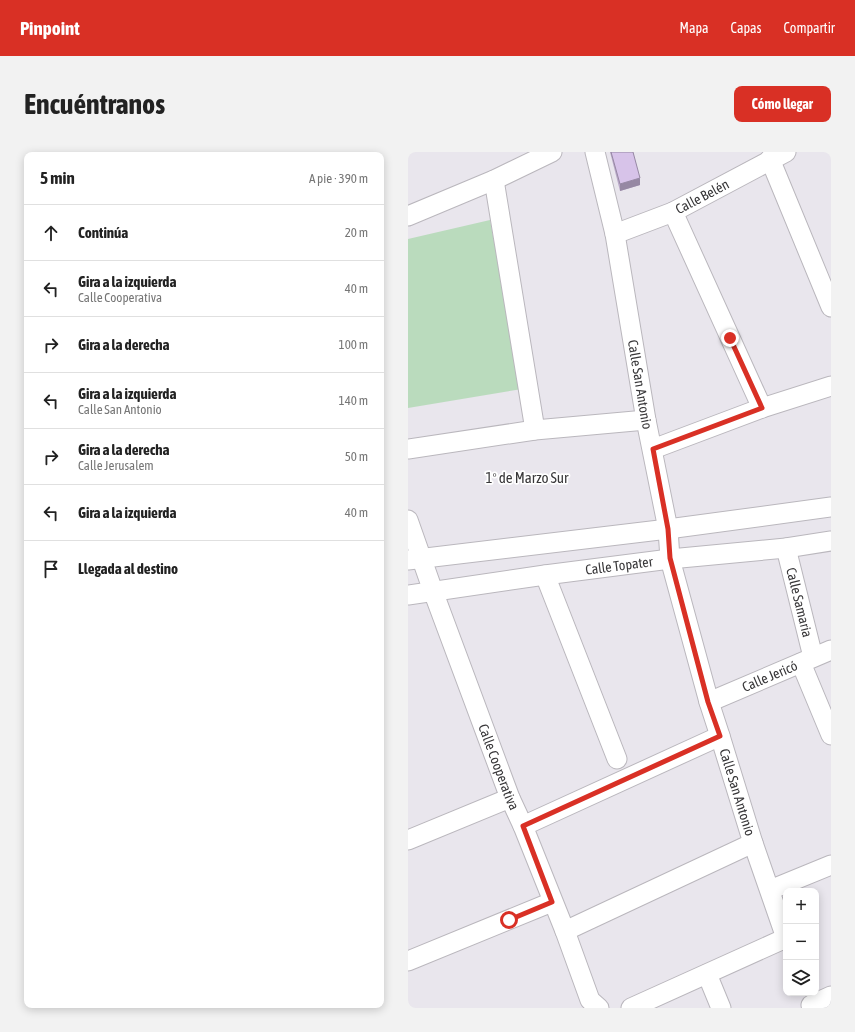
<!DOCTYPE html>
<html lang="es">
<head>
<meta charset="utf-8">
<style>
  :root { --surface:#fff; --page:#f2f2f2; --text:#222; --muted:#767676; --line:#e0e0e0; --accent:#d93025 }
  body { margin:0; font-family:"Asap Condensed",sans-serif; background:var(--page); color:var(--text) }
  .controls { position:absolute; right:12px; bottom:12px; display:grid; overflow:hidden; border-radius:8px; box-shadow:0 2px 10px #0003 }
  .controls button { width:36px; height:36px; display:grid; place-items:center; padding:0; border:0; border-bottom:1px solid var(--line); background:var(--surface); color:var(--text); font:20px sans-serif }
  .stop { position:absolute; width:12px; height:12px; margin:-9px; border:3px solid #d93025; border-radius:50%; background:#fff }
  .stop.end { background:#d93025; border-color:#fff; box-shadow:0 1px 4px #0008 }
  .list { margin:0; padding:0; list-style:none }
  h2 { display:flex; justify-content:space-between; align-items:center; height:52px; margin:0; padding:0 16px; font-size:17px }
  h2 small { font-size:13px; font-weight:400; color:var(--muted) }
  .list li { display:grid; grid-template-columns:26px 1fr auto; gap:12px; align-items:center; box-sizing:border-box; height:56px; padding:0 16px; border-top:1px solid var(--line) }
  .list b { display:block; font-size:15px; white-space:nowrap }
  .list p { margin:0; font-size:13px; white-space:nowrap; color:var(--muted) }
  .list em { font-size:13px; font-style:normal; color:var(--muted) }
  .icon { flex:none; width:22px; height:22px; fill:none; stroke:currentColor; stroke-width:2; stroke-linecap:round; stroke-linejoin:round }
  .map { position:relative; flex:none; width:423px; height:856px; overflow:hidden; border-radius:8px }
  header { display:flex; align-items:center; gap:24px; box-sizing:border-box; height:56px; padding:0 20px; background:var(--accent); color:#fff }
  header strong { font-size:19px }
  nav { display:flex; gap:22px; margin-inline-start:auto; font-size:14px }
  .intro { display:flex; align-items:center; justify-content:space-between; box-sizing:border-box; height:96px; padding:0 24px }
  h1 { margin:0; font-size:28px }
  .button { padding:10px 18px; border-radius:8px; background:var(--accent); color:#fff; font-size:14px; font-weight:700 }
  main { display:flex; gap:24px; padding:0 24px }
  aside { flex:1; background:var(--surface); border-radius:8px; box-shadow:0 2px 10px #0003 }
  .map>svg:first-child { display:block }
  .green { fill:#badbbd }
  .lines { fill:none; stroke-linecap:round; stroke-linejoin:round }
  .minor-casing { stroke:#bab7bd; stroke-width:21 }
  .minor { stroke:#fff; stroke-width:19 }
  .wall { fill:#b9a8c8 }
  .shaded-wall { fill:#9688a3 }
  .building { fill:#d7c3e9; stroke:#9688a3 }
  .route { stroke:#d93025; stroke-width:5 }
  .labels { text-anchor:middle; stroke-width:3.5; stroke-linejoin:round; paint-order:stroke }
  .street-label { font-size:14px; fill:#383739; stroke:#fff }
  .neighbourhood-label { font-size:15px; fill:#383739; stroke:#fff }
</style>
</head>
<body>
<header>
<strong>Pinpoint</strong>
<nav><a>Mapa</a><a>Capas</a><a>Compartir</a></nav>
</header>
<div class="intro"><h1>Encuéntranos</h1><a class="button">Cómo llegar</a></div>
<main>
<aside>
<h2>5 min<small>A pie · 390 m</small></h2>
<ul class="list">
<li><svg class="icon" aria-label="ahead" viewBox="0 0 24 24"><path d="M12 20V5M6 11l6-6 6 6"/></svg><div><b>Continúa</b></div><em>20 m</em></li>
<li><svg class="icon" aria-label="left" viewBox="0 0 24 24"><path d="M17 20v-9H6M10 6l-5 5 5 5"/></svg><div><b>Gira a la izquierda</b><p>Calle Cooperativa</p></div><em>40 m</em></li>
<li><svg class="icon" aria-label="right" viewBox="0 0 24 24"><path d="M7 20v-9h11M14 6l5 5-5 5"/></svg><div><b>Gira a la derecha</b></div><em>100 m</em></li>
<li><svg class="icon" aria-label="left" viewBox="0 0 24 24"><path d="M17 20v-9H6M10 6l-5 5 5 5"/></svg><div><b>Gira a la izquierda</b><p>Calle San Antonio</p></div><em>140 m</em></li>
<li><svg class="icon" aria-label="right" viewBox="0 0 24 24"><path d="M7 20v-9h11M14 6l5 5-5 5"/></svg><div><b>Gira a la derecha</b><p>Calle Jerusalem</p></div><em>50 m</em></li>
<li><svg class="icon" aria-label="left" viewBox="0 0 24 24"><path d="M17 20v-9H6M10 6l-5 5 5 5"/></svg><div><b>Gira a la izquierda</b></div><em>40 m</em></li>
<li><svg class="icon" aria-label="arrive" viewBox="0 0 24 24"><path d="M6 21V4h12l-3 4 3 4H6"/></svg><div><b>Llegada al destino</b></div></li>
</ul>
</aside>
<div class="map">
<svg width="423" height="856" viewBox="0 0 423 856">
  <rect width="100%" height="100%" fill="#e9e6ed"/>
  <path class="green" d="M 82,68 L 114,237 L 0,256 L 0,87 Z"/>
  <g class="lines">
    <defs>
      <g id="minor">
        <path id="s1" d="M 187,0 L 207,82 L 238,268 L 260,377 L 262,407 L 301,550 L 312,584 L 345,691 L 378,786"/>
        <path d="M 362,7 L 423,155"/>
        <path d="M 86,28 L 127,278"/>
        <path d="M 265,60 L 354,256"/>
        <path d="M 0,64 L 86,28 L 144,0"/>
        <path id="s2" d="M 207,82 L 265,60 L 378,0"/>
        <path d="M 0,297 L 127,278 L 238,268"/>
        <path d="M 245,297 L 354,256 L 423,234"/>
        <path id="s3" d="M 0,368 L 25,439 L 102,646 L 115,674 L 157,779 L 182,848 L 191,856"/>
        <path id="s4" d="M 378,396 L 405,505"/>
        <path d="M 0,408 L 260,377 L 423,355"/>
        <path d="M 137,423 L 209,607"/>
        <path id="s5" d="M 0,443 L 137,423 L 262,407 L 378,396 L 423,389"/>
        <path d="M 393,511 L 423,583"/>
        <path id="s6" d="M 301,550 L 423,498"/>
        <path d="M 115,674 L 312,584"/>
        <path d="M 0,688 L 102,646"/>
        <path d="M 362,738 L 423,713"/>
        <path d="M 157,779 L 345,691"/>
        <path d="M 0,809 L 144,750"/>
        <path d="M 299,822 L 313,856"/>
        <path d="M 403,853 L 423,844"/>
        <path d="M 223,856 L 378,786"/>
      </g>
    </defs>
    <use href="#minor" class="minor-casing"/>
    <use href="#minor" class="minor"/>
  </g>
  <path class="wall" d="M 202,0 L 225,0 L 232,33 L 212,39 Z"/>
  <path class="shaded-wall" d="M 232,26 L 232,33 L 212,39 L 212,32 Z"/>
  <path class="building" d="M 203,0 L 225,0 L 232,26 L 212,32 Z"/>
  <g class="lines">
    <path class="route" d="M 101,768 L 144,750 L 115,674 L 312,584 L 300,550 L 262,406 L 260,377 L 245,297 L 354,256 L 322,186"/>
  </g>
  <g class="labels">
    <g class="street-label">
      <text dy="5" stroke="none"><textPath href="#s2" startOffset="95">Calle Belén</textPath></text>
      <text dy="5" stroke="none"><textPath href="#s1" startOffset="237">Calle San Antonio</textPath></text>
      <text dy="5" stroke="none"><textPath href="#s5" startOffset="213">Calle Topater</textPath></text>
      <text dy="5" stroke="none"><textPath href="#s4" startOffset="56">Calle Samaria</textPath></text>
      <text dy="5" stroke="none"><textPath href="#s6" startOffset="66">Calle Jericó</textPath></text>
      <text dy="5" stroke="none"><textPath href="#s3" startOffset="263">Calle Cooperativa</textPath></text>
      <text dy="5" stroke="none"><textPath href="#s1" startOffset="657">Calle San Antonio</textPath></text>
    </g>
    <g class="neighbourhood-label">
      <text x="119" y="331">1º de Marzo Sur</text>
    </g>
  </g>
</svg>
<div class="controls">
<button>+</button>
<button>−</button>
<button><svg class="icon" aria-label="layers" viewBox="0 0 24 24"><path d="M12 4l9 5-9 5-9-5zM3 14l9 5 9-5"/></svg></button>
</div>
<div class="stop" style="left:101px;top:768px"></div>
<div class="stop end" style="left:322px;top:186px"></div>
</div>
</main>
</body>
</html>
